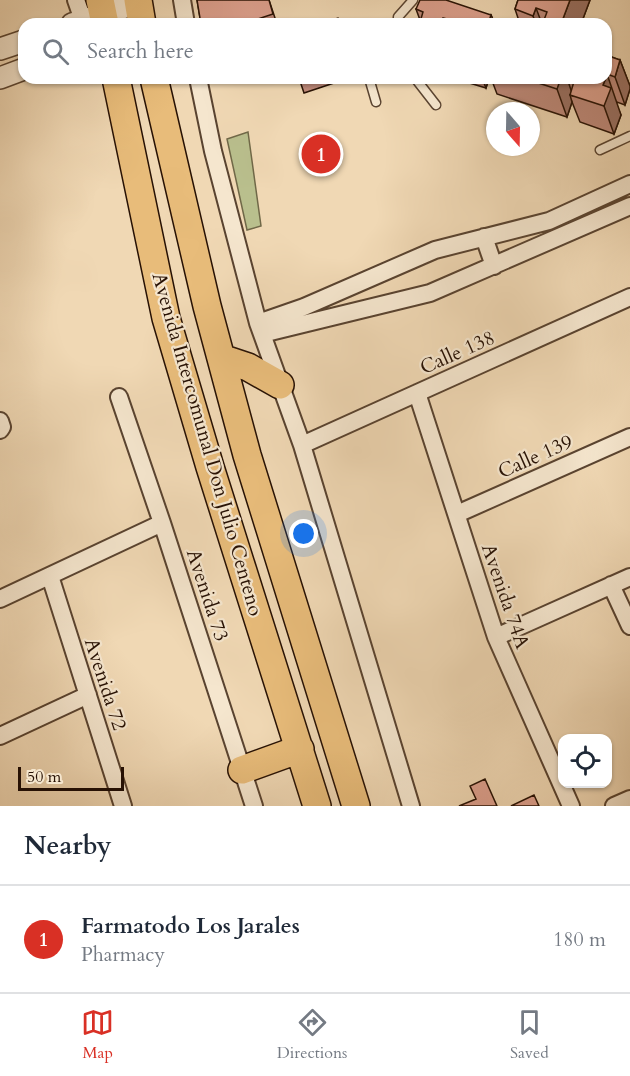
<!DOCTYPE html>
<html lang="en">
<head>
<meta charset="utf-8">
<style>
  :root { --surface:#fff; --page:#f6f6f7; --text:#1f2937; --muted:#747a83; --line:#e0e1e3; --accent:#d93025 }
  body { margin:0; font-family:Cardo,serif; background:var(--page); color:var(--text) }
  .controls { position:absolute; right:18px; bottom:18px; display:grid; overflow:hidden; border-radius:12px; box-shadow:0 2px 4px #0004 }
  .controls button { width:54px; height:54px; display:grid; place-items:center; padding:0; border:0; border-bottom:2px solid var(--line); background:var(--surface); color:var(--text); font:30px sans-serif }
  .compass { position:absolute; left:486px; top:102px; width:54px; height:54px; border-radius:50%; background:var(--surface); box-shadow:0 2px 4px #0004; rotate:160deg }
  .scale { position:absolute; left:18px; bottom:15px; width:106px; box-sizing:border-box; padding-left:6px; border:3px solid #271104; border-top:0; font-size:16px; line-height:21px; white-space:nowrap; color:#271104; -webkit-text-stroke:4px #f5e6ce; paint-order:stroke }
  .you { position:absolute; left:304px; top:534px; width:21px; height:21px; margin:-15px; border:4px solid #fff; border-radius:50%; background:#1a73e8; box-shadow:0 0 0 9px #1a73e833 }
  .badge { display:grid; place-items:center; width:39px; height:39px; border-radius:50%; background:var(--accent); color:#fff; font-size:20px; font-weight:700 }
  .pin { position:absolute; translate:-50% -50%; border:3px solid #fff; box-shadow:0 2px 6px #0006 }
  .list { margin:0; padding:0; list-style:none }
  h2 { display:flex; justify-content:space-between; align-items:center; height:78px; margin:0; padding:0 24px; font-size:26px }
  h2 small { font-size:20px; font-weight:400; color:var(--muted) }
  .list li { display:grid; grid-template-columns:39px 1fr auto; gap:18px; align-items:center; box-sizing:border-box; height:108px; padding:0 24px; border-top:2px solid var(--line) }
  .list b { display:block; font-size:22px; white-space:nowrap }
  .list p { margin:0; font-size:20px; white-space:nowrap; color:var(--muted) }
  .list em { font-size:20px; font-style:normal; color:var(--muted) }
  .icon { flex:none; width:33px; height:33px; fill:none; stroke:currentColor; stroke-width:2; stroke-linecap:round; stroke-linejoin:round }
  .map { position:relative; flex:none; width:630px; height:806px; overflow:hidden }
  .search { position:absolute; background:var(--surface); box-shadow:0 2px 4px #0004; left:18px; right:18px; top:18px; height:66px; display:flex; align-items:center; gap:15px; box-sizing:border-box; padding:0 21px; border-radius:18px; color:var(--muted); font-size:22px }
  .sheet { height:186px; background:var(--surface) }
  nav { display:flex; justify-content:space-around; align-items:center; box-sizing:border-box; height:84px; border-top:2px solid var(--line); background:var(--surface); font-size:16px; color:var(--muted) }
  nav a { display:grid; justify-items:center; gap:3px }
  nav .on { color:var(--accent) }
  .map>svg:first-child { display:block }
  .green { fill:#b9bf8d; stroke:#706848; stroke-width:1.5 }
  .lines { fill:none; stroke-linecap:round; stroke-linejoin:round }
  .service-casing { stroke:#594330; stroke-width:11 }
  .minor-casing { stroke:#594330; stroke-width:20 }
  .tertiary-casing { stroke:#594330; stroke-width:24 }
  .primary-casing { stroke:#271104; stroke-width:30 }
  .service { stroke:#f5e6ce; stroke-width:8 }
  .minor { stroke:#f5e6ce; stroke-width:16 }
  .tertiary { stroke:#f5e6ce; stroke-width:21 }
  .primary { stroke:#e8bc7a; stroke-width:27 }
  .wall { fill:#bf8a7b; stroke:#271104; stroke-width:1.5 }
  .shaded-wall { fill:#9b7164; stroke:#271104; stroke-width:1.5 }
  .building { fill:#dea18f; stroke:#271104; stroke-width:1.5 }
  .labels { text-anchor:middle; stroke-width:4.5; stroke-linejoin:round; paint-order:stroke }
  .street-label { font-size:20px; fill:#271104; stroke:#f5e6ce }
</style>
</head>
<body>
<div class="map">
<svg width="630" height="806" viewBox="0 0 630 806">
  <rect width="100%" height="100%" fill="#f0d8b4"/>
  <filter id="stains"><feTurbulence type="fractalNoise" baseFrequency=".00333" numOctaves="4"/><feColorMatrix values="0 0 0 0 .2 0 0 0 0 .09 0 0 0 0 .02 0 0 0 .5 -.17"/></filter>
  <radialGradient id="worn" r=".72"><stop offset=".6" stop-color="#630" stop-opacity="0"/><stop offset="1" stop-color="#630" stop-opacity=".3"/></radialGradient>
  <path class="green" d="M 248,132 L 261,226 L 247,230 L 227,139 Z"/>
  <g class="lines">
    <defs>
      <path id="service" d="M 398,24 L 398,17 L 413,0
        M 369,78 L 376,102
        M 415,78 L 436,105
        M 600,150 L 630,136"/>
      <path id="minor" d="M 76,0 L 83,20
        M 182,0 L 186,24
        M 198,78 L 213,151 L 258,323 L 302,445 L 411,806
        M 484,237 L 494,266
        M 258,323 L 304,307 L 435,250 L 549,221 L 630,184
        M 262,334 L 430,293 L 630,206
        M 417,393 L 496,637 L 571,806
        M 119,397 L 162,523 L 254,806
        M 0,421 L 2,427 L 0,430
        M 302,445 L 630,297
        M 457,514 L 630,437
        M 50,576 L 123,806
        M 611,585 L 630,626
        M 0,599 L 162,523
        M 496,637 L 630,577
        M 0,736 L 88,695
        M 614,806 L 630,799"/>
      <path id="tertiary" d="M 72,24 L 138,3
        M 0,49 L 24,41
        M 0,78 L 24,69"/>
      <path id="primary" d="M 100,0 L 105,24
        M 138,0 L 142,24
        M 116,78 L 166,318 L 210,467 L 317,806
        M 154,78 L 207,306 L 247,455 L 356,806
        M 221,358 L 248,367 L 280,385
        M 242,770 L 300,749"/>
    </defs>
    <use href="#service" class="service-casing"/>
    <use href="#minor" class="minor-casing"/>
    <use href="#tertiary" class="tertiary-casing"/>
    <use href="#primary" class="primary-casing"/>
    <use href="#service" class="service"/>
    <use href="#minor" class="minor"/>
    <use href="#tertiary" class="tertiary"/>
    <use href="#primary" class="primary"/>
  </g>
  <path class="wall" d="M 197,0 L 269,0 L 277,24 L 201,24 Z
    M 518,0 L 590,0 L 581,24 L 520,24 L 515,9 Z
    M 416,9 L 491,15 L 495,24 L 411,24 L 420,22 L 420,20 Z
    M 606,55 L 620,60 L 630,86 L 630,89 L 625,105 L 617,102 L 616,103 L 621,115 L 614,134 L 580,122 L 572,102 L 567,117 L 497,94 L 491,78 L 583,78 Z
    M 299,78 L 349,78 L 304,93 Z
    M 453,78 L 489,78 L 486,88 Z"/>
  <path class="shaded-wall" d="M 570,0 L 590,0 L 581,24 L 561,24 Z
    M 536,8 L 542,24 L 536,24 L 533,16 Z
    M 491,15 L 495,24 L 488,24 Z
    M 620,60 L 630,86 L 630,89 L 625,105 L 615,77 Z
    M 607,74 L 621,115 L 614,134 L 604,106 L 603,85 Z
    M 482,78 L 489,78 L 486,88 Z
    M 559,78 L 567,78 L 573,96 L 570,95 L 572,102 L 567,117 L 557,89 Z"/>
  <path class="building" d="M 197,0 L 269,0 L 273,14 L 243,24 L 201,24 Z
    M 420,0 L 446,0 L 491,15 L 488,24 L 457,24 L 458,22 L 443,18 L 441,24 L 411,24 L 412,20 L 420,22 L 423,12 L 416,9 Z
    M 518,0 L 570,0 L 561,24 L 556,24 L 544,20 L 547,12 L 536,8 L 533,16 L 515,9 Z
    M 338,18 L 342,22 L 343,24 L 320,24 Z
    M 503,20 L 515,24 L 502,24 Z
    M 606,55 L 620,60 L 615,77 L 607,74 L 606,77 Z
    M 523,78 L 561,78 L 557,89 Z
    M 575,78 L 606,78 L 603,85 L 611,88 L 604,106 L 570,95 Z
    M 485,779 L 497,806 L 459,806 L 476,799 L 470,786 Z
    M 534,795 L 539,806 L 511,806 Z"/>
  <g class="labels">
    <g class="street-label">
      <text transform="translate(457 352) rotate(-24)" y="7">Calle 138</text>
      <text transform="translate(208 444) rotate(74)" y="7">Avenida Intercomunal Don Julio Centeno</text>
      <text transform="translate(535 456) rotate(-24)" y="7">Calle 139</text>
      <text transform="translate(208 595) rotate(72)" y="7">Avenida 73</text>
      <text transform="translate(506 596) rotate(71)" y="7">Avenida 74A</text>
      <text transform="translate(106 684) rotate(72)" y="7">Avenida 72</text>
    </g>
  </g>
  <rect width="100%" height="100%" filter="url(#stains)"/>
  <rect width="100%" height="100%" fill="url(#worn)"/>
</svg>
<div class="controls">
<button><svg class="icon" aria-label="locate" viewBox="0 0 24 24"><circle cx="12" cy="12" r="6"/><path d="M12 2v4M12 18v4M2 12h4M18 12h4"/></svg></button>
</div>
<svg class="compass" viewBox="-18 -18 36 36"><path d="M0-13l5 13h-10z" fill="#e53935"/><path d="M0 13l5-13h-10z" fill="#747a83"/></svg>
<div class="scale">50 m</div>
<div class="you"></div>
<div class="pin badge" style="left:321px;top:154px">1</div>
<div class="search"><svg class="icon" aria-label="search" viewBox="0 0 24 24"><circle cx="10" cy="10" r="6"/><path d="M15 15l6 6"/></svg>Search here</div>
</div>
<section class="sheet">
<h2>Nearby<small></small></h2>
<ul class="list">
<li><span class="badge">1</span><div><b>Farmatodo Los Jarales</b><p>Pharmacy</p></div><em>180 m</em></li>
</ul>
</section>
<nav>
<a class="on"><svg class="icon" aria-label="map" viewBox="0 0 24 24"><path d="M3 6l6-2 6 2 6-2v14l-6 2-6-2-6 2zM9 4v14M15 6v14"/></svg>Map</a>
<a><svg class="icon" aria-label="directions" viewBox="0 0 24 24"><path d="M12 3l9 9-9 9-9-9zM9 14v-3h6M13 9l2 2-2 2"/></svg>Directions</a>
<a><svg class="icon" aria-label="saved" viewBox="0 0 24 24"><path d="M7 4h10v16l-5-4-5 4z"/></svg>Saved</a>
</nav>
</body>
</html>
